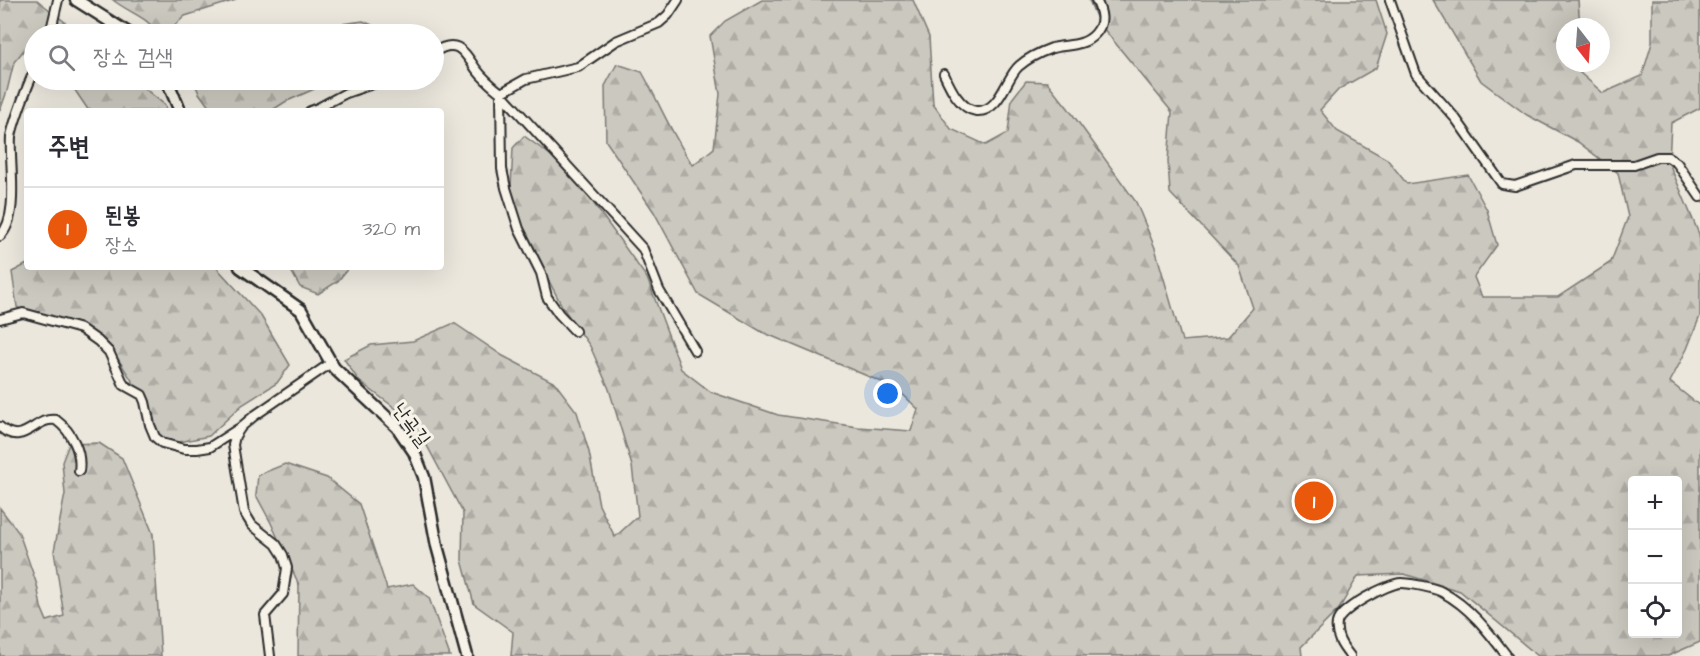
<!DOCTYPE html>
<html lang="ko">
<head>
<meta charset="utf-8">
<style>
  :root { --surface:#fff; --page:#f2f2f3; --text:#2b2b33; --muted:#7c7c81; --line:#e1e1e2; --accent:#ea580c }
  body { margin:0; font-family:"Architects Daughter","Poor Story",sans-serif; background:var(--page); color:var(--text) }
  .controls { position:absolute; right:18px; bottom:18px; display:grid; overflow:hidden; border-radius:6px; box-shadow:0 6px 24px #0002 }
  .controls button { width:54px; height:54px; display:grid; place-items:center; padding:0; border:0; border-bottom:2px solid var(--line); background:var(--surface); color:var(--text); font:30px sans-serif }
  .compass { position:absolute; left:1556px; top:18px; width:54px; height:54px; border-radius:50%; background:var(--surface); box-shadow:0 6px 24px #0002; rotate:163deg }
  .you { position:absolute; left:888px; top:394px; width:21px; height:21px; margin:-15px; border:4px solid #fff; border-radius:50%; background:#1a73e8; box-shadow:0 0 0 9px #1a73e833 }
  .badge { display:grid; place-items:center; width:39px; height:39px; border-radius:50%; background:var(--accent); color:#fff; font-size:20px; font-weight:700 }
  .pin { position:absolute; translate:-50% -50%; border:3px solid #fff; box-shadow:0 2px 6px #0006 }
  .list { margin:0; padding:0; list-style:none }
  h2 { display:flex; justify-content:space-between; align-items:center; height:78px; margin:0; padding:0 24px; font-size:26px }
  h2 small { font-size:20px; font-weight:400; color:var(--muted) }
  .list li { display:grid; grid-template-columns:39px 1fr auto; gap:18px; align-items:center; box-sizing:border-box; height:84px; padding:0 24px; border-top:2px solid var(--line) }
  .list b { display:block; font-size:22px; white-space:nowrap }
  .list p { margin:0; font-size:20px; white-space:nowrap; color:var(--muted) }
  .list em { font-size:20px; font-style:normal; color:var(--muted) }
  .icon { flex:none; width:33px; height:33px; fill:none; stroke:currentColor; stroke-width:2; stroke-linecap:round; stroke-linejoin:round }
  .map { position:relative; flex:none; width:1700px; height:656px; overflow:hidden }
  .search { position:absolute; background:var(--surface); box-shadow:0 6px 24px #0002; left:24px; top:24px; width:420px; height:66px; display:flex; align-items:center; gap:15px; box-sizing:border-box; padding:0 21px; border-radius:33px; color:var(--muted); font-size:22px }
  .panel { position:absolute; background:var(--surface); box-shadow:0 6px 24px #0002; left:24px; top:108px; width:420px; height:162px; border-radius:6px }
  .map>svg:first-child { display:block }
  .forest { fill:url(#forest-firs); stroke:#7b7a75; stroke-width:1.5; fill-rule:evenodd }
  .lines { fill:none; stroke-linecap:round; stroke-linejoin:round }
  .street-casing { stroke:#2b2b2b; stroke-width:12 }
  .secondary-casing { stroke:#2b2b2b; stroke-width:15 }
  .street { stroke:#f7f3e8; stroke-width:8 }
  .secondary { stroke:#f7f3e8; stroke-width:10 }
  .labels { text-anchor:middle; stroke-width:6; stroke-linejoin:round; paint-order:stroke }
  .street-label { font-size:20px; fill:#2b2b2b; stroke:#f7f3e8 }
</style>
</head>
<body>
<div class="map">
<svg width="1700" height="656" viewBox="0 0 1700 656">
  <defs>
    <pattern id="forest-firs" width="22" height="20" patternUnits="userSpaceOnUse" patternTransform="scale(1.5)"><rect width="22" height="20" fill="#cbc8bf"/><path d="M5 1l3.5 6h-7zM16 11l3.5 6h-7z" fill="#aeaca4"/></pattern>
  </defs>
  <rect width="100%" height="100%" fill="#ebe7dd"/>
  <filter id="ink" filterUnits="userSpaceOnUse"><feTurbulence type="fractalNoise" baseFrequency=".0167" numOctaves="2"/><feDisplacementMap in="SourceGraphic" scale="12" xChannelSelector="R" yChannelSelector="G"/><feConvolveMatrix kernelMatrix="1 2 1 2 8 2 1 2 1" color-interpolation-filters="sRGB"/></filter>
  <g filter="url(#ink)">
    <path class="forest" d="M 0,0 L 37,0 L 80,34 L 34,34 L 34,49 L 25,49 L 14,62 L 7,91 L 0,111 Z
      M 113,0 L 236,0 L 185,16 L 165,34 L 157,32 C 147,17 128,12 113,0 Z
      M 762,0 L 913,0 L 929,37 L 933,104 L 951,129 L 986,145 L 1008,133 L 1012,99 L 1026,81 L 1047,82 L 1068,108 L 1136,202 L 1155,248 L 1182,341 L 1228,337 L 1253,308 L 1239,266 L 1170,193 L 1168,161 L 1172,112 L 1098,22 L 1089,0 L 1376,0 L 1387,34 L 1376,68 L 1339,89 L 1320,110 L 1337,131 L 1387,159 L 1407,184 L 1468,175 L 1487,210 L 1497,245 L 1474,277 L 1482,297 L 1558,297 L 1611,262 L 1628,217 L 1618,173 L 1578,142 L 1527,115 L 1481,81 L 1433,0 L 1578,0 L 1580,27 L 1565,27 L 1565,63 L 1580,63 L 1579,72 L 1603,93 L 1642,76 L 1652,43 L 1652,0 L 1700,0 L 1700,108 L 1671,123 L 1669,163 L 1699,234 L 1700,241 L 1700,316 L 1687,349 L 1670,382 L 1700,406 L 1700,642 L 1668,656 L 1538,656 L 1460,591 L 1404,574 L 1358,576 L 1339,609 L 1301,647 L 1302,656 L 511,656 L 513,632 L 474,604 L 462,560 L 463,513 L 425,442 L 403,414 L 359,381 L 344,359 L 371,345 L 413,341 L 454,323 L 503,356 L 555,383 L 577,412 L 589,452 L 599,505 L 615,537 L 638,516 L 632,466 L 609,389 L 590,346 L 563,308 L 519,223 L 511,187 L 513,148 L 524,136 L 563,164 L 594,204 L 647,278 L 681,369 L 711,392 L 778,415 L 858,427 L 911,431 L 918,409 L 896,388 L 762,332 L 698,294 L 654,212 L 606,141 L 605,86 L 617,64 L 642,72 C 659,102 672,136 693,165 L 714,148 L 720,94 L 710,36 L 725,21 ZM 1632,480 L 1678,480 L 1678,634 L 1632,634 Z
      M 363,21 L 392,34 L 256,34 L 268,24 L 334,25 Z
      M 68,80 L 134,80 L 165,105 L 166,111 L 89,111 Z
      M 193,80 L 342,80 L 321,86 L 285,102 L 271,111 L 212,111 L 199,93 Z
      M 27,264 L 27,267 L 216,267 L 261,316 L 290,365 L 277,383 L 242,405 L 209,436 L 165,445 L 152,424 L 138,390 L 111,348 L 69,323 L 30,315 L 17,307 L 12,272 Z
      M 289,267 L 349,267 L 338,281 L 318,294 L 300,287 Z
      M 99,443 L 122,458 L 153,534 L 161,656 L 0,656 L 0,508 L 19,533 L 37,585 L 41,607 L 47,621 L 64,616 L 54,551 L 65,494 L 62,462 L 69,444 Z
      M 285,464 L 327,478 L 359,504 L 387,589 L 413,584 L 429,598 L 450,656 L 298,656 L 299,585 L 271,523 L 256,495 L 258,475 Z"/>
    <g class="lines">
      <defs>
        <path id="street" d="M 1390,0 L 1416,74 L 1456,119 L 1502,184 L 1515,186 L 1576,165 L 1634,165 L 1657,157 L 1668,157 L 1677,163 L 1700,197
          M 50,34 L 58,0
          M 434,52 C 458,37 464,52 476,69 C 483,78 492,86 501,93 L 643,249 L 659,290 L 695,351
          M 944,74 C 950,87 960,109 976,111 C 1000,113 1006,77 1019,66 C 1028,58 1041,52 1052,48 C 1068,44 1083,47 1095,34 C 1105,23 1102,12 1096,0
          M 501,93 L 502,169 L 506,188 L 519,229 L 541,273 L 547,297 L 559,314 L 575,331
          M 501,93 L 526,79 L 578,67 L 616,41 L 659,23 L 668,15 L 678,0
          M 310,111 L 318,108 L 346,93 L 384,80
          M 0,236 C 20,217 9,163 11,137 C 13,124 28,84 34,72
          M 0,319 L 23,313 L 81,329 L 98,341 L 109,352 L 124,385 L 142,395 L 145,402 L 150,425 L 155,437 L 162,443 L 184,449 L 197,449 L 210,447 L 238,429
          M 0,427 C 24,448 35,416 56,420 C 72,432 82,452 79,471
          M 270,656 L 265,615 L 283,594 L 287,568 L 283,555 L 276,544 L 252,525 L 244,512 L 233,445 L 235,436 L 241,427 L 254,416 L 331,363
          M 1350,656 C 1342,646 1335,636 1337,623 C 1339,609 1389,583 1401,583 C 1410,583 1435,588 1442,592 C 1470,607 1488,631 1507,656"/>
        <path id="secondary" d="M 76,0 L 130,34
          M 167,80 L 180,111
          M 240,267 L 301,310 L 334,368 L 397,427 L 414,452 L 424,477 L 437,546 L 467,656"/>
      </defs>
      <use href="#street" class="street-casing"/>
      <use href="#secondary" class="secondary-casing"/>
      <use href="#street" class="street"/>
      <use href="#secondary" class="secondary"/>
    </g>
  </g>
  <g class="labels">
    <g class="street-label">
      <text transform="translate(412 424) rotate(53)" y="7">난곡길</text>
    </g>
  </g>
</svg>
<div class="controls">
<button>+</button>
<button>−</button>
<button><svg class="icon" aria-label="locate" viewBox="0 0 24 24"><circle cx="12" cy="12" r="6"/><path d="M12 2v4M12 18v4M2 12h4M18 12h4"/></svg></button>
</div>
<svg class="compass" viewBox="-18 -18 36 36"><path d="M0-13l5 13h-10z" fill="#e53935"/><path d="M0 13l5-13h-10z" fill="#7c7c81"/></svg>
<div class="you"></div>
<div class="pin badge" style="left:1314px;top:501px">1</div>
<div class="search"><svg class="icon" aria-label="search" viewBox="0 0 24 24"><circle cx="10" cy="10" r="6"/><path d="M15 15l6 6"/></svg>장소 검색</div>
<section class="panel">
<h2>주변<small></small></h2>
<ul class="list">
<li><span class="badge">1</span><div><b>된봉</b><p>장소</p></div><em>320 m</em></li>
</ul>
</section>
</div>
</body>
</html>
